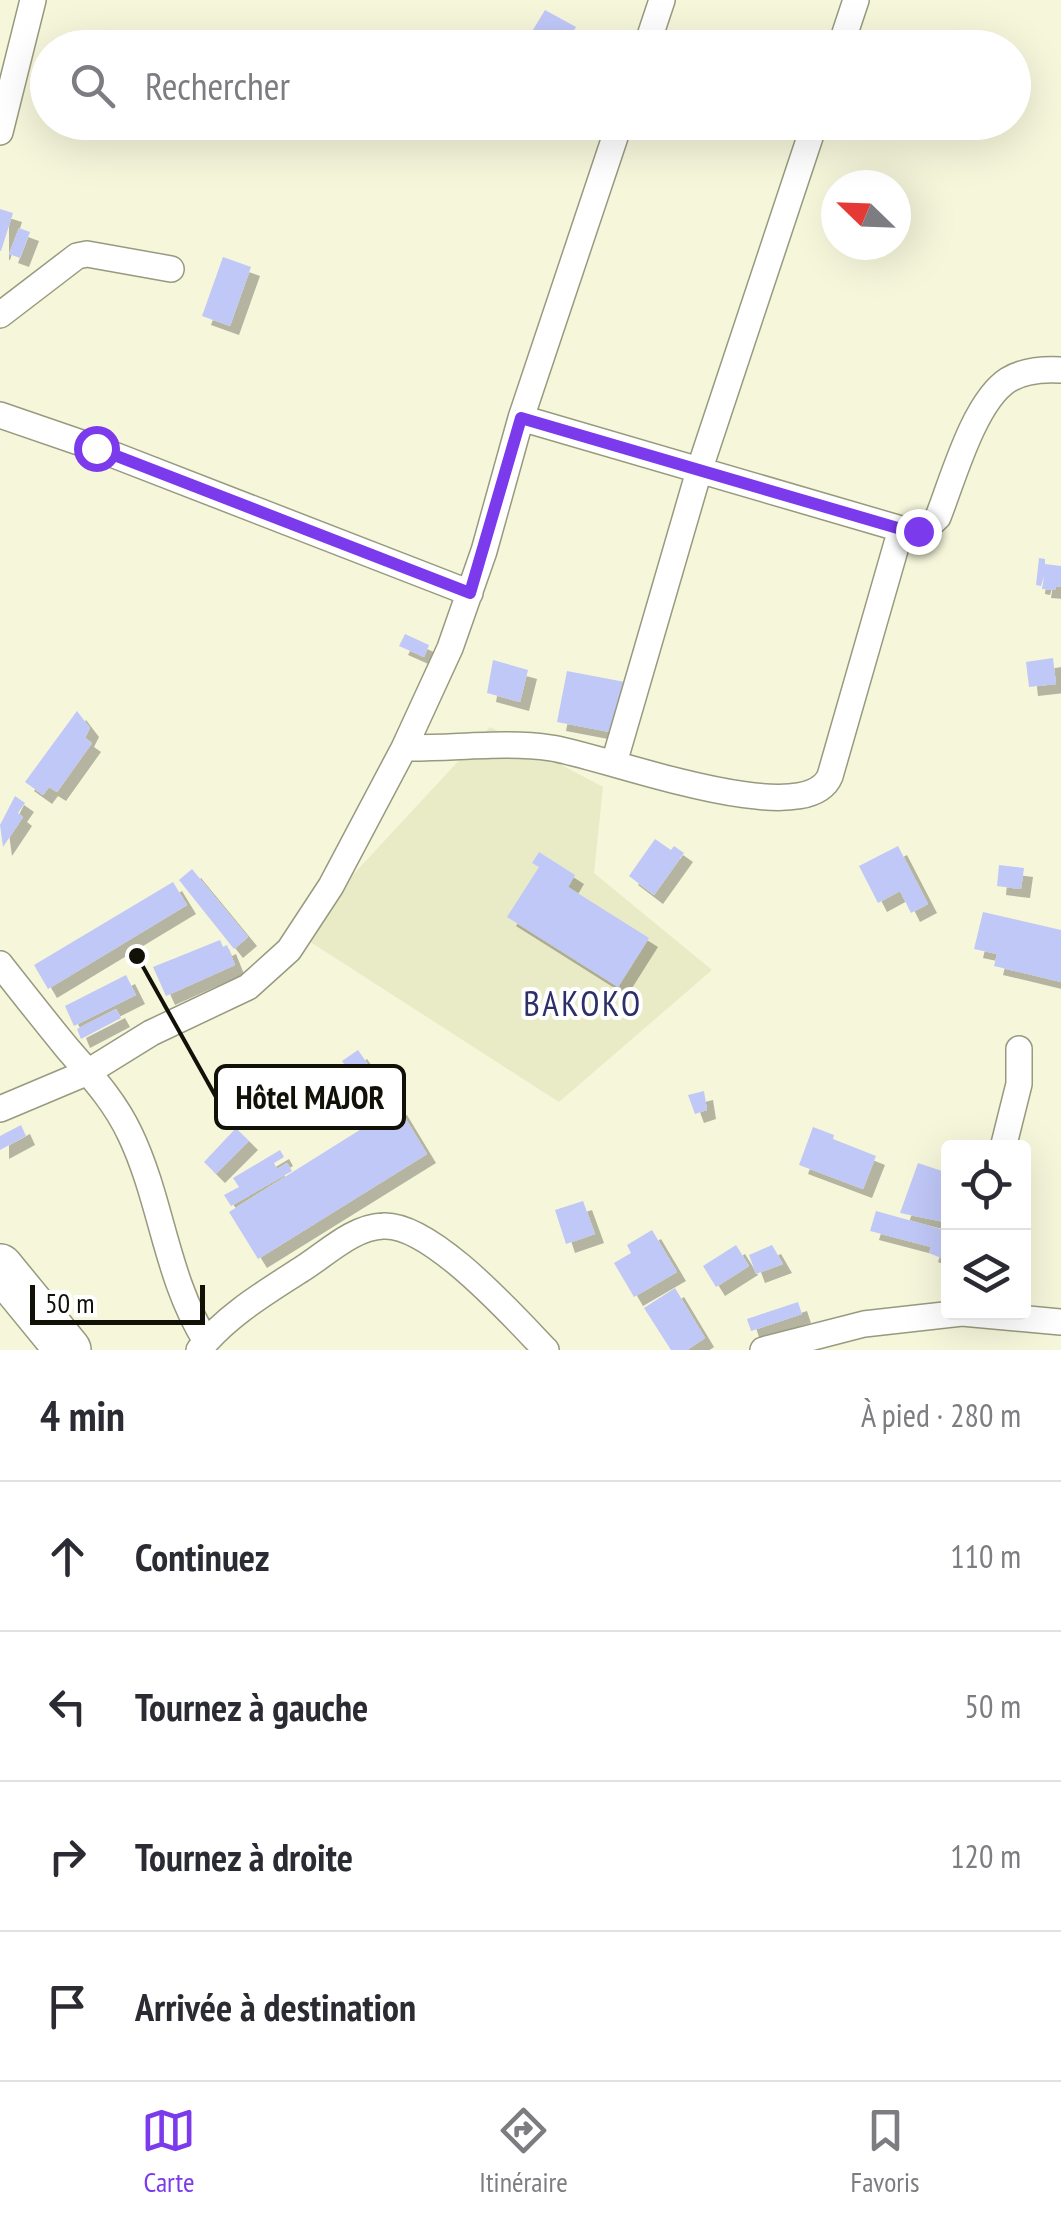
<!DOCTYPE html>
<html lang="fr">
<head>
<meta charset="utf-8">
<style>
  :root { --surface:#fff; --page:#f2f2f3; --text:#2b2b33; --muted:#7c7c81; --line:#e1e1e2; --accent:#7c3aed }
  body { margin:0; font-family:"PT Sans Narrow",sans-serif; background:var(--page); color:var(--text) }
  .controls { position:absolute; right:30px; bottom:30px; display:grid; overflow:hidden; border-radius:10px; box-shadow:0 10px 40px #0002 }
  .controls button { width:90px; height:90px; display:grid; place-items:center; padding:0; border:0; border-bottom:2px solid var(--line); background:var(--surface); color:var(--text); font:50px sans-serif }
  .compass { position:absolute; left:821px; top:170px; width:90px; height:90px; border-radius:50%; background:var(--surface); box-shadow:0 10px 40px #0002; rotate:293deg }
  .scale { position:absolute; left:30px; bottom:25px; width:175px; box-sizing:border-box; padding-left:10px; border:5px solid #111108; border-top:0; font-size:28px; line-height:35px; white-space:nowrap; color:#111108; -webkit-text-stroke:8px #fff; paint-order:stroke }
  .stop { position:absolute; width:30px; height:30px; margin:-22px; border:8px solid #7c3aed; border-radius:50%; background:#fff }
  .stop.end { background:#7c3aed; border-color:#fff; box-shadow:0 2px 10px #0008 }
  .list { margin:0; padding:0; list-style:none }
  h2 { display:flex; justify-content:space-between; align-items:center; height:130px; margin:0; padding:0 40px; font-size:42px }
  h2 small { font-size:32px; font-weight:400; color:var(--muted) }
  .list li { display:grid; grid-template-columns:65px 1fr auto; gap:30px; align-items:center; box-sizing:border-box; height:150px; padding:0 40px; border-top:2px solid var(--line) }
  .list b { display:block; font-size:38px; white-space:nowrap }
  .list em { font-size:32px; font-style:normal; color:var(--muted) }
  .icon { flex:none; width:55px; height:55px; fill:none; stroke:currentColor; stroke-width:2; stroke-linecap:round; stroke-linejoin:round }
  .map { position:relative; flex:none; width:1061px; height:1350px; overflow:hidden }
  .search { position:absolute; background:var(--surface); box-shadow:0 10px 40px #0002; left:30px; right:30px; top:30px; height:110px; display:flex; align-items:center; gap:25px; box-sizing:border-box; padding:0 35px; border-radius:55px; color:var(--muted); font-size:38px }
  .sheet { height:730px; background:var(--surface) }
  nav { display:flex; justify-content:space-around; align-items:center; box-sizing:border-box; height:140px; border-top:2px solid var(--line); background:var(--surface); font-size:28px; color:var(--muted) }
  nav a { display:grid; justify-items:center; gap:5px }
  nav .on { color:var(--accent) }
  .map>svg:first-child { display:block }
  .built { fill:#e9ebc7 }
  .building { fill:#c0c8f8; filter:url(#shadow) }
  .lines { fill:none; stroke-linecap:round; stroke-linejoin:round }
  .street-casing { stroke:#989a7f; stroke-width:28 }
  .highway-casing { stroke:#989a7f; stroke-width:48 }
  .street { stroke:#fff; stroke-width:25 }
  .highway { stroke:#fff; stroke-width:45 }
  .route { stroke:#7c3aed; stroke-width:12 }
  .labels { text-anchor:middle; stroke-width:8; stroke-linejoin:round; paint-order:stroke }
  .quarter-label { font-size:35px; letter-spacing:2.5px; fill:#2d2f69; stroke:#fff }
  .leader { fill:none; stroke:#111108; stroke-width:4 }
  .callout-dot { fill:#111108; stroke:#fff; stroke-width:4 }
  .callout { fill:#fff; stroke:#111108; stroke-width:4 }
  .callout-label { font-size:32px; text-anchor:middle; font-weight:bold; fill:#111108 }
</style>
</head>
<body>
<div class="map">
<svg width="1061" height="1350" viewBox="0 0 1061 1350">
  <defs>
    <filter id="shadow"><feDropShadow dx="9" dy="9" stdDeviation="0" flood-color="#0004"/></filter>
  </defs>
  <rect width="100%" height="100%" fill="#f5f6da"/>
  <path class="built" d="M 490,727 L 603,787 L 594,873 L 712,970 L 559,1102 L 298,934 Z"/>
  <path class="building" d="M 545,10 L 576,27 L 564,48 L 522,48 Z
    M 0,209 L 13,213 L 1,251 L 0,251 Z
    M 19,228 L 30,232 L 20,258 L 9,254 Z
    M 223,257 L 251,267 L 230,326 L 202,316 Z
    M 1039,558 L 1045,559 L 1045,564 L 1061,566 L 1061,587 L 1056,586 L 1055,590 L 1042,589 L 1044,576 L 1041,586 L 1036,585 Z
    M 405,634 L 429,645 L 424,657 L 399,646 Z
    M 1053,658 L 1056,684 L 1029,687 L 1026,662 Z
    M 493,660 L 528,670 L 520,702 L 487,693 Z
    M 567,671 L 625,682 L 615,733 L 557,722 Z
    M 77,711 L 90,728 L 85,738 L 92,743 L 57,792 L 49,787 L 43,795 L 25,782 Z
    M 15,796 L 25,803 L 18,813 L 23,817 L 3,847 L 0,825 Z
    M 655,839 L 671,850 L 674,846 L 684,853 L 654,895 L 629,876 Z
    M 898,846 L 928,904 L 911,913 L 900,891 L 878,903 L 859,866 Z
    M 539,852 L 575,875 L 568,887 L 649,938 L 618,987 L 507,917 L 539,867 L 532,863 Z
    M 999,865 L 1024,868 L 1021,889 L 997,886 Z
    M 192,869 L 248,937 L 234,949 L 179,880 Z
    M 173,882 L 187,905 L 48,989 L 34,965 Z
    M 983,912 L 1061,930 L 1061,982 L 994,966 L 997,954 L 974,949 Z
    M 220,940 L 223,947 L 227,945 L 235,965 L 166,996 L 153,967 Z
    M 126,975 L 136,995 L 74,1026 L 65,1006 Z
    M 116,1009 L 121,1018 L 81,1039 L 77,1029 Z
    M 358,1050 L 390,1096 L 374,1107 L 342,1061 Z
    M 704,1091 L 707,1110 L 695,1114 L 688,1095 Z
    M 398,1106 L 427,1154 L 258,1259 L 229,1212 Z
    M 21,1125 L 26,1136 L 0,1150 L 0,1136 Z
    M 813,1127 L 834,1135 L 833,1139 L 876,1156 L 863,1189 L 799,1165 Z
    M 236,1128 L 249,1141 L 216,1174 L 204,1162 Z
    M 280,1150 L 284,1157 L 274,1163 L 277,1169 L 287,1163 L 292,1171 L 231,1206 L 224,1195 L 239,1187 L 233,1178 Z
    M 918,1163 L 948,1173 L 948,1212 L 944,1222 L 900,1213 Z
    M 583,1201 L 595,1234 L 566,1244 L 555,1210 Z
    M 876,1211 L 948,1231 L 946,1260 L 929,1253 L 931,1247 L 870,1231 Z
    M 652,1230 L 677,1272 L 634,1297 L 614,1263 L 631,1253 L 627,1245 Z
    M 736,1245 L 749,1266 L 716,1287 L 703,1266 Z
    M 772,1245 L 783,1264 L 756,1274 L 749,1255 Z
    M 675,1288 L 705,1338 L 687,1350 L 671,1350 L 644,1308 Z
    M 798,1302 L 802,1314 L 751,1331 L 747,1319 Z"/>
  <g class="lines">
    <defs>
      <path id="street" d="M 646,48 L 662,0
        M 840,48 L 856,0
        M 0,132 L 33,0
        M 0,315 L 77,256 L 87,254 L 171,269
        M 0,415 L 96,448 L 470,593
        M 521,418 L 901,529 C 918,531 926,530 938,517 C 953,479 974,402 1008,380 C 1024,370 1043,369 1061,370
        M 404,748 C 452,749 503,741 551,748 C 599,754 805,835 830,776 L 901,529
        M 614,763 L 699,471 L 815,122
        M 0,964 C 22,992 44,1020 67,1048 C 91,1076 114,1100 130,1134 C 162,1201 166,1278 206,1341
        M 0,1109 L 88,1072 L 151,1033 L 248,987 L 289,950 L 331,886 L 404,748 L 450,648 L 484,551 L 521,418 L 620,122
        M 1003,1148 L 1019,1084 L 1019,1049
        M 199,1350 C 227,1315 265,1293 302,1269 C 326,1254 353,1227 383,1226 C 431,1223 514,1317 546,1350
        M 763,1350 L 864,1324 L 962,1313 L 1061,1322"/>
      <path id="highway" d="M 0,1267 L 68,1350"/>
    </defs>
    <use href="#street" class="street-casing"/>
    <use href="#highway" class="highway-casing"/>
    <use href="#street" class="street"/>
    <use href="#highway" class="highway"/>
  </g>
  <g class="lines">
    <path class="route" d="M 96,448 L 470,593 L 521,418 L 901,529 L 918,531"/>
  </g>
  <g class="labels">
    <g class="quarter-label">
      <text x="583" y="1016">BAKOKO</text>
    </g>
  </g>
  <path class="leader" d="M137 956L216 1097"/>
  <circle class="callout-dot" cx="137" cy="956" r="10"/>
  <rect class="callout" x="216" y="1066" width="188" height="62" rx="10"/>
  <g class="callout-label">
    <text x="310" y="1109">Hôtel MAJOR</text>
  </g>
</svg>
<div class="controls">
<button><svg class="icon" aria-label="locate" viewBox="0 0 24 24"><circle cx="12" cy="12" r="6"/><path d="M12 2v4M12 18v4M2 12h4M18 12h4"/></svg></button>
<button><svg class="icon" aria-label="layers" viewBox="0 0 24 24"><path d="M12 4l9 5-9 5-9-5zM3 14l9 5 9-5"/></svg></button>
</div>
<svg class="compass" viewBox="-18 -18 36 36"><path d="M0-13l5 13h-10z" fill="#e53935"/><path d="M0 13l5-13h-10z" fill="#7c7c81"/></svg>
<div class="scale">50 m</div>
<div class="stop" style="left:96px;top:448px"></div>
<div class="stop end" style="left:918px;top:531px"></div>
<div class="search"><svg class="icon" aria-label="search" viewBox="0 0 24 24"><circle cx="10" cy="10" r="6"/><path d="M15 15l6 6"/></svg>Rechercher</div>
</div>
<section class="sheet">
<h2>4 min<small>À pied · 280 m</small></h2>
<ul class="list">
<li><svg class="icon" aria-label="ahead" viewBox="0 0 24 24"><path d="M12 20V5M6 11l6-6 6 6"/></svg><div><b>Continuez</b></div><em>110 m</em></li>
<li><svg class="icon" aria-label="left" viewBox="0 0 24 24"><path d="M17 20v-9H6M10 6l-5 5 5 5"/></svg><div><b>Tournez à gauche</b></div><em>50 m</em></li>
<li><svg class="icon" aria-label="right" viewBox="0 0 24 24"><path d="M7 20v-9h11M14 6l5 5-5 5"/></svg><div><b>Tournez à droite</b></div><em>120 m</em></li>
<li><svg class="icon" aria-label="arrive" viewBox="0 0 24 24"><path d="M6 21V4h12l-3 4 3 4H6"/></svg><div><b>Arrivée à destination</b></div></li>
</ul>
</section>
<nav>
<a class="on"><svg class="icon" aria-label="map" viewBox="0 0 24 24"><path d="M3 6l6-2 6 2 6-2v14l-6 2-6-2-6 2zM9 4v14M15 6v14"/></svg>Carte</a>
<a><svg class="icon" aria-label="directions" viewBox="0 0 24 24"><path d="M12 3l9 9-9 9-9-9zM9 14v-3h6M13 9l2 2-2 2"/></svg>Itinéraire</a>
<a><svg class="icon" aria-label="saved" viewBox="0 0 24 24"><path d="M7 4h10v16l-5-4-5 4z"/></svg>Favoris</a>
</nav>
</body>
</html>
